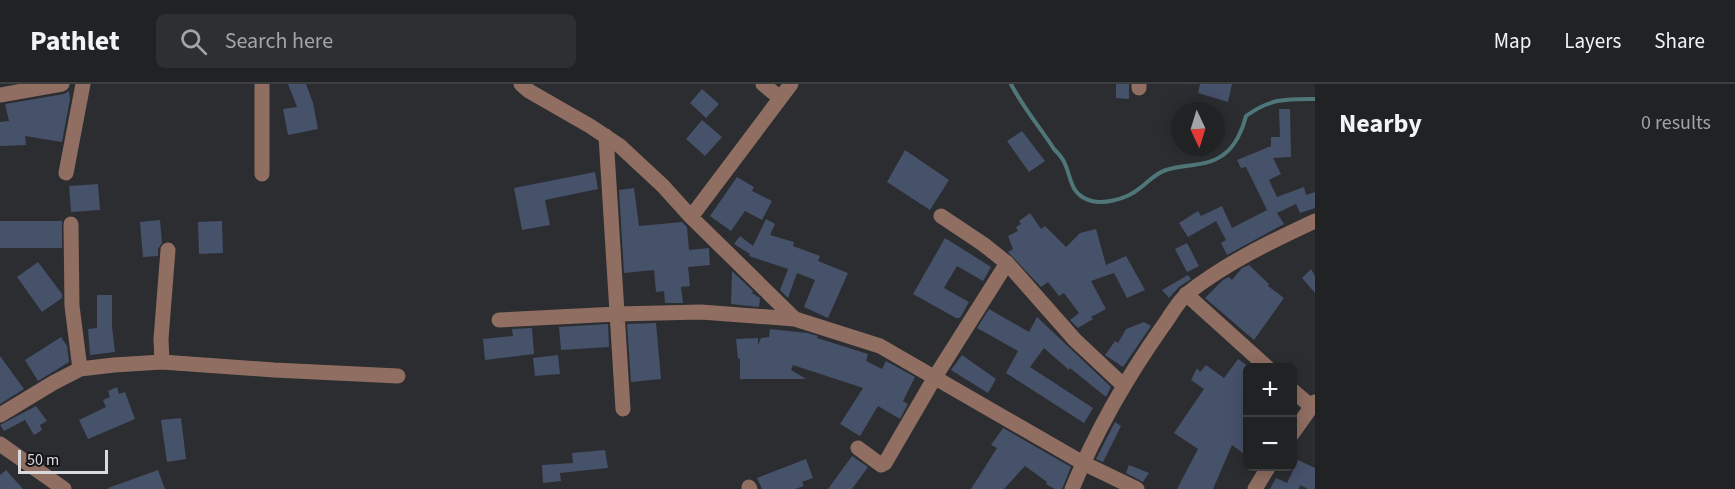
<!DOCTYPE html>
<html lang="en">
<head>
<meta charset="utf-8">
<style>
  :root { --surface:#202224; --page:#2d2f31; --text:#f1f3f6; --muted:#a2a4a6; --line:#3d3f41 }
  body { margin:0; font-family:"Source Sans 3",sans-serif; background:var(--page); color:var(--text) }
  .controls { position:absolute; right:18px; bottom:18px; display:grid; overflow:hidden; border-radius:9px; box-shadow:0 3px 15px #0003 }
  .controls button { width:54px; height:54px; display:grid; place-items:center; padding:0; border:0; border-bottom:2px solid var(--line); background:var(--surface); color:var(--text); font:30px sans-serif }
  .compass { position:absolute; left:1171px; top:18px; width:54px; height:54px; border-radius:50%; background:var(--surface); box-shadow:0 3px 15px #0003; rotate:176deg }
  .scale { position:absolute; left:18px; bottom:15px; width:90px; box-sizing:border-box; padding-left:6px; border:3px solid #d9dadc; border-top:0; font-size:16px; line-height:21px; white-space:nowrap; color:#d9dadc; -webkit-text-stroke:4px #151517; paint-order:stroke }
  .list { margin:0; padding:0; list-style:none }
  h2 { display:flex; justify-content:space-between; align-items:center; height:78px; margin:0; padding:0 24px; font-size:26px }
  h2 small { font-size:20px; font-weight:400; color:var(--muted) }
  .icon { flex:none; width:33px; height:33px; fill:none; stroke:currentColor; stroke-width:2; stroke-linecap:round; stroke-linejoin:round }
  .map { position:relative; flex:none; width:1315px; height:405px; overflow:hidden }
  header { display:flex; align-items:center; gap:36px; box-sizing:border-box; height:84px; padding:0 30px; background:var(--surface); border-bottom:2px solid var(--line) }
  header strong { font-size:28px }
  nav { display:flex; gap:33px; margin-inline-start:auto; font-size:21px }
  .search { width:420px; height:54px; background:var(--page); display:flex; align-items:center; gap:15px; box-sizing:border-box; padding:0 21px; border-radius:9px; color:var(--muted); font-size:22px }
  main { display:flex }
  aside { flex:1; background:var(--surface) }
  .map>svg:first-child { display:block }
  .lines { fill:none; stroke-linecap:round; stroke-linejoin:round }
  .stream { stroke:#4f7779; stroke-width:4 }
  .building { fill:#46516a }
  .minor { stroke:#906e62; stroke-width:15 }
</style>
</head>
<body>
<header>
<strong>Pathlet</strong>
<div class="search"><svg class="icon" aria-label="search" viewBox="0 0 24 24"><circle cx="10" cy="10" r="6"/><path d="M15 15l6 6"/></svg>Search here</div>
<nav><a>Map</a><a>Layers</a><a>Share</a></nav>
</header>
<main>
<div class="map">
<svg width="1315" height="405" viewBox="0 0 1315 405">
  <rect width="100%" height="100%" fill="#2b2d30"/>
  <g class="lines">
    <path class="stream" d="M 1011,0 C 1023,24 1040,43 1054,65 C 1058,69 1063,74 1065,80 C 1071,93 1070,106 1084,114 C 1100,123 1127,115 1140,104 C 1148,98 1156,89 1166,86 C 1184,80 1207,83 1223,71 C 1235,63 1243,45 1246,32 C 1271,14 1286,15 1315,15"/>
  </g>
  <path class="building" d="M 288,0 L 306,0 L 313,19 L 318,45 L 288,51 L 283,25 L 297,23 Z
    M 1116,0 L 1129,0 L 1129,15 L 1116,14 Z
    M 1200,0 L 1232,0 L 1228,18 L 1198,9 Z
    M 702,5 L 719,20 L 706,34 L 690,19 Z
    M 69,7 L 70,15 L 62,58 L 25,52 L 26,61 L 0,62 L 0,38 L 9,37 L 5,20 L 64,10 Z
    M 1279,25 L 1290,25 L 1291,73 L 1273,74 L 1281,90 L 1269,96 L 1277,113 L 1304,103 L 1306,111 L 1315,108 L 1315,124 L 1300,129 L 1296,120 L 1277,129 L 1284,140 L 1227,171 L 1221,159 L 1226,156 L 1216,137 L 1188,153 L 1179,139 L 1198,127 L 1201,132 L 1222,122 L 1232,144 L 1267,126 L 1246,83 L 1241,84 L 1237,76 L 1271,62 L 1271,53 L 1280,53 Z
    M 702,36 L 722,53 L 705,72 L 686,55 Z
    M 1022,47 L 1045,77 L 1029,88 L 1007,57 Z
    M 905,66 L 949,96 L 930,126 L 887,98 Z
    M 595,88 L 598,105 L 545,116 L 550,141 L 522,146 L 514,104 Z
    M 737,93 L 754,103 L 752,107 L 772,117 L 762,136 L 745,127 L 731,147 L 710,132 Z
    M 98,100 L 100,126 L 71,128 L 69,102 Z
    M 634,104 L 639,142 L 682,138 L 687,143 L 689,166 L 709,164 L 710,181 L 688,183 L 690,202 L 681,203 L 683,219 L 665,219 L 664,207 L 656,208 L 654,186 L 624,189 L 619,106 Z
    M 1030,129 L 1041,145 L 1045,142 L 1066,163 L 1080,149 L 1096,145 L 1106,181 L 1126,172 L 1145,206 L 1127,214 L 1114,189 L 1091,197 L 1106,225 L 1091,233 L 1093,235 L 1078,244 L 1070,236 L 1079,229 L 1064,209 L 1059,212 L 1048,198 L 1041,203 L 1008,168 L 1013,165 L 1008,152 L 1018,147 L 1016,143 L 1021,140 L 1019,137 Z
    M 766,135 L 775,140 L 770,151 L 794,158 L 793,162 L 820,172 L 818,177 L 848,189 L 828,234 L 804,223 L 815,196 L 797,189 L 788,214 L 780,206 L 788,185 L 749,172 L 750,170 L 734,160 L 740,152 L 753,162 Z
    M 160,136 L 162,159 L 158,165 L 158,172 L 143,173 L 140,138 Z
    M 0,137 L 62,137 L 62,164 L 0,164 Z
    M 222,137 L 223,169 L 199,170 L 198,138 Z
    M 945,154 L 991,183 L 983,197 L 957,182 L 944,204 L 969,218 L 960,234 L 956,234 L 913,210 Z
    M 1187,159 L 1199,182 L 1187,188 L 1175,165 Z
    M 38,178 L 62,210 L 62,214 L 42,228 L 17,193 Z
    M 1249,181 L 1269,200 L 1268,202 L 1284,214 L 1254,256 L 1205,214 L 1223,196 L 1229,193 L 1232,196 L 1242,184 Z
    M 1311,185 L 1315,192 L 1315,209 L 1302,194 Z
    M 732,187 L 753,207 L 752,209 L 760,214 L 759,223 L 731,220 Z
    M 1188,191 L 1191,195 L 1179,203 L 1169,214 L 1162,206 Z
    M 97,211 L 112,211 L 112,243 L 115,268 L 90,271 L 88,245 L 97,244 Z
    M 989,225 L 1029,248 L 1037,233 L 1111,303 L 1106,313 L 1070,284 L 1069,286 L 1044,264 L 1030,283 L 1093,324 L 1084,339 L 1006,289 L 1018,267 L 977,244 Z
    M 1144,238 L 1151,242 L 1123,283 L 1105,271 L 1115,257 L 1118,259 L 1126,245 Z
    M 656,239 L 661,295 L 631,298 L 627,240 Z
    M 608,240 L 609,263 L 561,266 L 559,243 Z
    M 532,244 L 534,270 L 485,276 L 483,255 L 513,252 L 512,245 Z
    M 770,245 L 807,249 L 818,252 L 817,254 L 868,270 L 866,277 L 882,285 L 886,277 L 915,293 L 903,317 L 908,320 L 900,335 L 878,322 L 860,352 L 840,340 L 863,304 L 793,281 L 791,286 L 806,295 L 740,295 L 740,274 L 738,275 L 736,255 L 758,254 L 758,261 L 761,254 L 769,253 Z
    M 61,253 L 67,262 L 69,278 L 38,297 L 25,276 Z
    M 558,271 L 560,290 L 535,292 L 533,274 Z
    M 962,271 L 996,295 L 988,309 L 951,286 Z
    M 0,272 L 24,305 L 0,320 Z
    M 1238,275 L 1248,282 L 1248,373 L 1232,361 L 1213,405 L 1177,405 L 1198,365 L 1174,349 L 1204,305 L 1191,296 L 1197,284 L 1200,288 L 1206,281 L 1224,294 Z
    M 117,303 L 119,310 L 125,308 L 135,335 L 88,355 L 79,336 L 106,323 L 103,316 L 110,313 L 108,307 Z
    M 36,322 L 47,337 L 40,341 L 42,346 L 34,351 L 25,336 L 4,347 L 0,341 Z
    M 181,334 L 186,375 L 167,378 L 161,336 Z
    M 1115,338 L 1121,342 L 1103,378 L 1096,375 Z
    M 1003,344 L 1071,383 L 1062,405 L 1055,405 L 1046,400 L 1047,398 L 1025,382 L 1004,405 L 971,405 L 997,364 L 991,361 Z
    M 605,366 L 608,384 L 560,389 L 561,397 L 543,399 L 542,381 L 573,379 L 572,369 Z
    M 852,372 L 868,383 L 852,405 L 828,405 Z
    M 806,375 L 813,394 L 802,398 L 804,402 L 795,405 L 762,405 L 757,394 Z
    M 1298,376 L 1315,384 L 1315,405 L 1308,405 L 1300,401 L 1299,405 L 1270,405 L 1276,394 L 1287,399 Z
    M 1129,381 L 1149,389 L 1143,398 L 1126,389 Z
    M 6,386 L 23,405 L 0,405 L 0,391 Z
    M 158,386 L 165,405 L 109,405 L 108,404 Z"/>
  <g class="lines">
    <path class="minor" d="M 262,0 L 262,90
      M 521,0 L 529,7 L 590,42 L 620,62 L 663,102 L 691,133 L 795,235
      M 763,0 L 780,14
      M 1139,4 L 1139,0
      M 0,11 L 62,0
      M 606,52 L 623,325
      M 66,89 L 83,0
      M 941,132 L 983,160 L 1007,179 L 1075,256 L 1123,301
      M 691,133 L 791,0
      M 71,140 L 72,222 L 80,285
      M 1186,210 L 1268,284
      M 499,236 L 617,230 L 701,228 L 795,235 L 880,262 L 1083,379 L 1137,405
      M 162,278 L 161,255 L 168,166
      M 1292,306 L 1312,323
      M 0,331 L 53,299 L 80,285 L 114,281 L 162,278 L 274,286 L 398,292
      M 1292,350 L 1315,318
      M 0,360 L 64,405
      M 858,364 L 881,381 L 885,379 L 935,293 L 1007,179
      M 749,403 L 750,405
      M 1072,405 C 1096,347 1127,293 1163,242 C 1171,231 1178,217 1188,209 C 1226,179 1272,157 1315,137
      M 1255,405 L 1269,382"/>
  </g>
</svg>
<div class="controls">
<button>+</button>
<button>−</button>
</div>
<svg class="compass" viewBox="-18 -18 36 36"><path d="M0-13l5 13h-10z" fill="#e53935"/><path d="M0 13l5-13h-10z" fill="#a2a4a6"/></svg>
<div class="scale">50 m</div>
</div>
<aside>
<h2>Nearby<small>0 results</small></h2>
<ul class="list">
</ul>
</aside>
</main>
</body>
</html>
